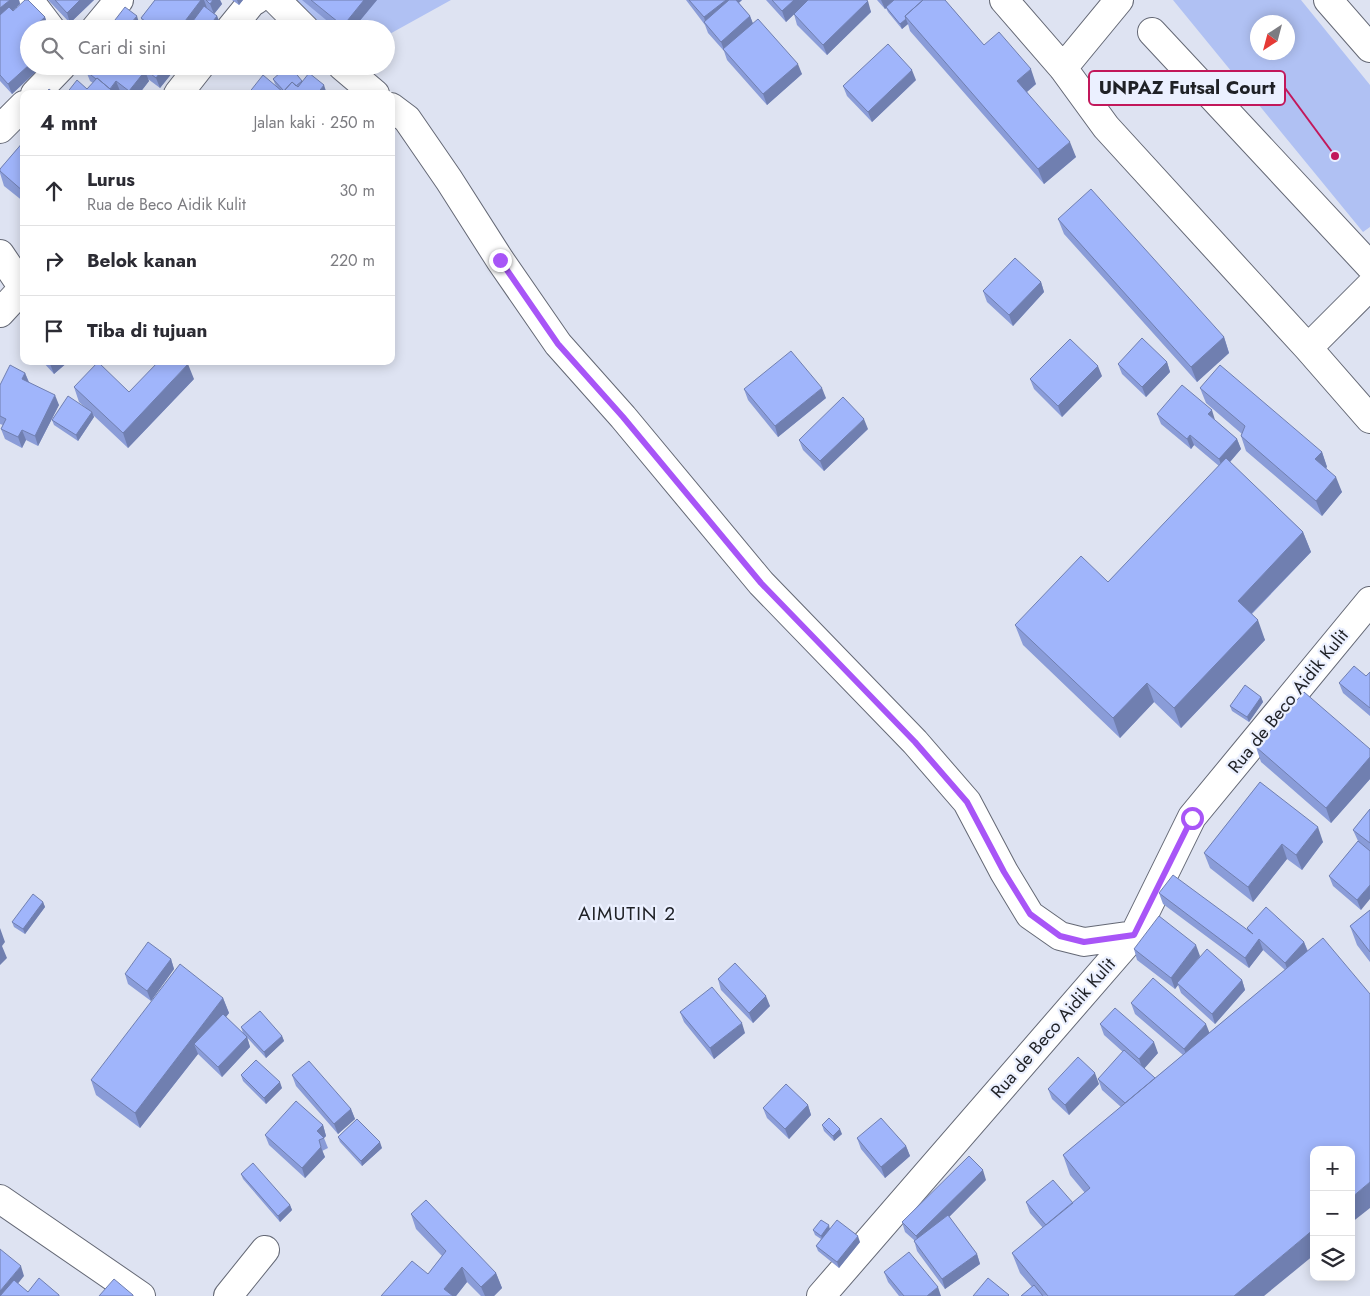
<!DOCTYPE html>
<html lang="id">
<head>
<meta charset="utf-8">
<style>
  :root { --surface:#fff; --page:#f2f2f3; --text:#2b2b33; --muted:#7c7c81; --line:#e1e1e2 }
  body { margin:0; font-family:Jost,sans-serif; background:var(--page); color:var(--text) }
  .controls { position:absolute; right:15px; bottom:15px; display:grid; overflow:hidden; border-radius:10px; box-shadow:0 2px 12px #0003 }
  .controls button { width:45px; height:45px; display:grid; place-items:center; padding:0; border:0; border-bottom:1px solid var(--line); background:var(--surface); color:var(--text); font:25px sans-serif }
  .compass { position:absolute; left:1250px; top:15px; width:45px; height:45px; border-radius:50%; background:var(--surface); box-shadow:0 2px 12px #0003; rotate:216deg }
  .stop { position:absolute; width:15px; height:15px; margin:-11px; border:4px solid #a855f7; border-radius:50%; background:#fff }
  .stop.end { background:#a855f7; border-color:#fff; box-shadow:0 1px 5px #0008 }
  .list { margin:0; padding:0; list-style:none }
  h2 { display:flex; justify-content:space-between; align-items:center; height:65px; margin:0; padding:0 20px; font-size:21px }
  h2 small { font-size:16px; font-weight:400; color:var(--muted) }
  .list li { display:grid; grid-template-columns:32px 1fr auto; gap:15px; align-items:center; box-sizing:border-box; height:70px; padding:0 20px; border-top:1px solid var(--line) }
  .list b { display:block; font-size:19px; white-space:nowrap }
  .list p { margin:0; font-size:16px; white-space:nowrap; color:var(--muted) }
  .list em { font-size:16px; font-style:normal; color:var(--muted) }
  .icon { flex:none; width:28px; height:28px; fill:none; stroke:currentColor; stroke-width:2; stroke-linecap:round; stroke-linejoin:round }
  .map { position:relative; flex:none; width:1370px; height:1296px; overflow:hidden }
  .search { position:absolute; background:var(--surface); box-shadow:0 2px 12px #0003; left:20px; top:20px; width:375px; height:55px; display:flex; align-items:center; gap:12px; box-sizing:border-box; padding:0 18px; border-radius:28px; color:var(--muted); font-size:19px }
  .panel { position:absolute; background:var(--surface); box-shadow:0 2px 12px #0003; left:20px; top:90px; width:375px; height:275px; border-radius:10px }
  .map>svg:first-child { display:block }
  .green { fill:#b0c1f3; fill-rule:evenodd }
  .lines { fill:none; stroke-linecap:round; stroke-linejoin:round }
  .minor-casing { stroke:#646875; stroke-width:30 }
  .minor { stroke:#fff; stroke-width:28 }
  .wall { fill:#8a9cd8 }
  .shaded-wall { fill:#707fb0 }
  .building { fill:#a0b5fb; stroke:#707fb0 }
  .route { stroke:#a855f7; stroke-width:6 }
  .labels { text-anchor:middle; stroke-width:4.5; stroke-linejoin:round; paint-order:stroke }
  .street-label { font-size:18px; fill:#1f2126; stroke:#ebf0ff }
  .neighbourhood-label { font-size:19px; letter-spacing:1px; fill:#1f2126; stroke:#ebf0ff }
  .leader { fill:none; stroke:#c2185b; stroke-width:2 }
  .callout-dot { fill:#c2185b; stroke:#ebf0ff; stroke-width:2 }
  .callout { fill:#ebf0ff; stroke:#c2185b; stroke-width:2 }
  .callout-label { font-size:19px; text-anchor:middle; font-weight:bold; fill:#1f2126 }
</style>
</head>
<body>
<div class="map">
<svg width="1370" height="1296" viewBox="0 0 1370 1296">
  <rect width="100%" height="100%" fill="#dee3f2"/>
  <path class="green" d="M 273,0 L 451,0 L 386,36 L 386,29 L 311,29 Z
    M 1173,0 L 1301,0 L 1370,85 L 1370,227 L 1363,232 ZM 1258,22 L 1288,22 L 1288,52 L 1258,52 Z"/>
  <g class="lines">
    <defs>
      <path id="minor" d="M 29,0 L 51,29
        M 276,0 L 305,29
        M 1004,0 L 1063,68 L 1106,127 L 1308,348 L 1370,419
        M 1328,0 L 1370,48
        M 95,29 L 119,0
        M 230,29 L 252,2 L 256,0
        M 1152,32 L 1370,266
        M 342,66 L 375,94
        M 1063,68 L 1119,0
        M 35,94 L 62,66
        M 178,94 L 200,66
        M 391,107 L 407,119 L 449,180 L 500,260 L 558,344 L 623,417 L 761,583 L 915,742 L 967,802 L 1004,872 L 1030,915 L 1060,936 L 1084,942 L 1134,935
        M 0,129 L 24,105
        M 0,254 L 23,288
        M 0,313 L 24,287
        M 1308,348 L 1370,286
        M 0,1199 L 141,1296
        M 228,1296 L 265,1250
        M 821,1296 L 1134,935 L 1192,817 L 1370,601"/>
    </defs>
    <use href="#minor" class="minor-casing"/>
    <use href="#minor" class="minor"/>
  </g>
  <path class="wall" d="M 0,0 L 19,0 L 20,4 L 12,11 L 45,17 L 48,27 L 47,29 L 29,29 L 29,66 L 42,66 L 12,94 L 0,81 Z
    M 48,0 L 94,0 L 70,23 Z
    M 155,0 L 220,0 L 222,4 L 214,14 L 217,16 L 219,21 L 213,29 L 146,29 L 145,28 L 141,18 Z
    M 232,0 L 243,0 L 239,5 Z
    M 302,0 L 377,0 L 353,29 L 337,29 Z
    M 686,0 L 742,0 L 739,3 L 750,16 L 753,24 L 802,74 L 767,105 L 727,60 L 724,51 L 708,33 L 705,25 Z
    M 766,0 L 866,0 L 871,12 L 827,55 L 797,25 L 794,14 L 786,22 Z
    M 877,0 L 945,0 L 984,45 L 1036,84 L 1027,92 L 1076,157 L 1044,184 L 910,31 L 908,24 L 902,29 L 888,12 L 886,8 L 885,9 Z
    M 90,66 L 175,66 L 176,68 L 160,88 L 148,79 L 149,81 L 139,94 L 123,94 L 120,91 L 87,89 L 93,83 L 90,81 L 86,71 Z
    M 273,79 L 303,81 L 327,94 L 248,94 L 278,88 L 275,84 Z
    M 916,80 L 872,122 L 847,96 L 843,86 Z
    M 24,141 L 24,202 L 4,186 L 0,173 L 0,169 Z
    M 1058,219 L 1224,337 L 1229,353 L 1197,382 L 1064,234 Z
    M 1041,282 L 1044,292 L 1013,326 L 987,302 L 983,291 Z
    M 42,361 L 69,361 L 54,374 Z
    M 1167,362 L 1170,372 L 1146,397 L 1122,374 L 1118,364 Z
    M 25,373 L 29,382 L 59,405 L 38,446 L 26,440 L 22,448 L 5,439 L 1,429 L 3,425 L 0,424 L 0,385 Z
    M 1102,376 L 1062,417 L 1034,389 L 1030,379 Z
    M 194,379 L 128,448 L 93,415 L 94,417 L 78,441 L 54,425 L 52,420 L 86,408 L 79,402 L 74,387 L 129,392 Z
    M 1200,388 L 1322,452 L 1327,467 L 1326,468 L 1342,492 L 1322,516 L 1246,451 L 1241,436 L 1242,434 L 1206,403 Z
    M 744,389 L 826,398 L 778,437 L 748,400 Z
    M 1157,414 L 1215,420 L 1237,439 L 1241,449 L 1230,462 L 1303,532 L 1311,552 L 1252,614 L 1265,640 L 1181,728 L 1154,702 L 1120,738 L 1023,645 L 1015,625 L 1108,582 L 1219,466 L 1194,445 L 1191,449 L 1161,424 Z
    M 868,429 L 824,471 L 803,450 L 799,440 Z
    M 1370,672 L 1370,716 L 1343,693 L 1339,683 L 1366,676 Z
    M 1261,697 L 1263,702 L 1249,722 L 1232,711 L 1230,706 Z
    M 1256,747 L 1370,749 L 1370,779 L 1331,823 L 1261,762 Z
    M 1260,782 L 1323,842 L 1302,870 L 1287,859 L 1253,902 L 1210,868 L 1204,853 Z
    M 1370,809 L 1370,851 L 1361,910 L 1333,886 L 1329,876 L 1358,841 L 1353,830 Z
    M 1159,893 L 1248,931 L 1247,928 L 1304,942 L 1308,951 L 1264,1296 L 1021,1296 L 1032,1287 L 1020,1273 L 1012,1253 L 1043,1228 L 1030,1213 L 1026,1202 L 1073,1203 L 1085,1193 L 1070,1175 L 1063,1155 L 1121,1107 L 1102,1090 L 1098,1079 L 1123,1052 L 1104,1035 L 1100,1024 L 1158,1053 L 1144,1068 L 1155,1078 L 1183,1055 L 1135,1014 L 1131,1003 L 1209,1033 L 1285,970 L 1263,950 L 1249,968 L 1163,904 Z
    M 43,902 L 45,907 L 25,934 L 14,927 L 12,922 Z
    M 1370,910 L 1370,962 L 1357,945 L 1350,926 Z
    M 1134,949 L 1200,956 L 1192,966 L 1242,980 L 1245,990 L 1215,1024 L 1181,993 L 1178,985 L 1175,989 L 1137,960 Z
    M 171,959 L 174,969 L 151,1001 L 128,984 L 125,974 Z
    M 718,979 L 770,1006 L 753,1023 L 721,990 Z
    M 223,998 L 229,1013 L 226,1017 L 247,1037 L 250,1047 L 222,1077 L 198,1054 L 140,1128 L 96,1095 L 91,1080 Z
    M 680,1012 L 745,1033 L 714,1059 L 684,1022 Z
    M 241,1027 L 282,1036 L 284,1041 L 266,1058 L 243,1033 Z
    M 241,1075 L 282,1088 L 266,1104 L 243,1081 Z
    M 292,1075 L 351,1109 L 355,1119 L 338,1134 L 296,1086 Z
    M 1099,1084 L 1069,1115 L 1052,1099 L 1048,1089 Z
    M 808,1105 L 811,1115 L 789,1139 L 767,1118 L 763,1108 Z
    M 323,1125 L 326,1136 L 324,1138 L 328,1148 L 322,1151 L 325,1157 L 305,1178 L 269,1145 L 265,1135 Z
    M 822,1125 L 842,1134 L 834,1141 L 824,1131 Z
    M 338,1137 L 382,1148 L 362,1166 L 340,1142 Z
    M 857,1138 L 906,1146 L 910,1156 L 885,1178 L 861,1149 Z
    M 241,1174 L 290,1205 L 292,1210 L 280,1222 L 243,1179 Z
    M 986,1180 L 949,1217 L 977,1254 L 980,1264 L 945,1289 L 917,1251 L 914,1240 L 905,1232 L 902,1222 Z
    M 411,1214 L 496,1273 L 502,1288 L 494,1296 L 481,1296 L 467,1282 L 456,1296 L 381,1296 L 428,1274 L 442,1256 L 416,1229 Z
    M 830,1228 L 860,1242 L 839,1268 L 818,1251 L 816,1246 L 821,1239 L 815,1235 L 813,1230 Z
    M 884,1272 L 941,1296 L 899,1296 L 888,1282 Z"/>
  <path class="shaded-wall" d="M 10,0 L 19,0 L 20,4 L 0,22 L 0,8 Z
    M 80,0 L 94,0 L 70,23 L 67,13 Z
    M 201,0 L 204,0 L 207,8 L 191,29 L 179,29 Z
    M 213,0 L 220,0 L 222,4 L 214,14 L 210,4 Z
    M 237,0 L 243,0 L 239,5 Z
    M 364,0 L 377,0 L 353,29 L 344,29 L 343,26 Z
    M 726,0 L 742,0 L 708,27 L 706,25 L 704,17 Z
    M 794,0 L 809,0 L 786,22 L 782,11 Z
    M 881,0 L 895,0 L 885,9 Z
    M 868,1 L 871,12 L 827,55 L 823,45 Z
    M 137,16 L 140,26 L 139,29 L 132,29 L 130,24 Z
    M 217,16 L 219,21 L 213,29 L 207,29 Z
    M 750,16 L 754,26 L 724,50 L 721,42 Z
    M 45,17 L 48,27 L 47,29 L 32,29 Z
    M 906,19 L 908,24 L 902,29 L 900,24 Z
    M 798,64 L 802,74 L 767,105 L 763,94 Z
    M 29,65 L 29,66 L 42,66 L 12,94 L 8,84 Z
    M 165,66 L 175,66 L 176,68 L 160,88 L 156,78 Z
    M 1031,69 L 1036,84 L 1022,96 L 1017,81 Z
    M 912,70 L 916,80 L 872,122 L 868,112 Z
    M 145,71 L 149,81 L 139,94 L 130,94 L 129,91 Z
    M 116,81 L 120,91 L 118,94 L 111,94 L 110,90 Z
    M 324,85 L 327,94 L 317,94 Z
    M 1070,142 L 1076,157 L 1044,184 L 1038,169 Z
    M 1041,282 L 1044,292 L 1013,326 L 1009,315 Z
    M 1224,337 L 1229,353 L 1197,382 L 1191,367 Z
    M 54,361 L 69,361 L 54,374 L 50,364 Z
    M 1167,362 L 1170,372 L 1146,397 L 1142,387 Z
    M 188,364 L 194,379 L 128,448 L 123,433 Z
    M 1098,366 L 1102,376 L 1062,417 L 1058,406 Z
    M 25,373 L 29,383 L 22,379 Z
    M 822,388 L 826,398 L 778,437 L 775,426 Z
    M 55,395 L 59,405 L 38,446 L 35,436 Z
    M 1212,410 L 1215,420 L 1208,414 Z
    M 92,412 L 94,417 L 78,441 L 76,435 Z
    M 864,419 L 868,429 L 824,471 L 820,461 Z
    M 22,430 L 26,440 L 22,448 L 18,437 Z
    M 1190,435 L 1194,445 L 1191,449 L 1187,439 Z
    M 1237,439 L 1241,449 L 1223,470 L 1219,459 Z
    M 1322,452 L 1327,467 L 1320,474 L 1315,459 Z
    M 1336,477 L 1342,492 L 1322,516 L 1316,501 Z
    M 1303,532 L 1311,552 L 1245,620 L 1238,601 Z
    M 1258,620 L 1265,640 L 1181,728 L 1174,708 Z
    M 1147,683 L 1154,702 L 1120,738 L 1113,718 Z
    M 1261,697 L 1263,702 L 1249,722 L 1247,717 Z
    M 1370,757 L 1370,779 L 1331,823 L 1326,808 Z
    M 1318,827 L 1323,842 L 1302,870 L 1296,855 Z
    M 1282,844 L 1287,859 L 1253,902 L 1248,887 Z
    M 1370,885 L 1370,899 L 1361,910 L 1357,900 Z
    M 43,902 L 45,907 L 25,934 L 23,929 Z
    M 0,928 L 5,942 L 2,946 L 7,958 L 0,965 Z
    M 1259,939 L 1263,950 L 1249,968 L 1245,958 Z
    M 1304,942 L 1308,953 L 1289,974 L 1285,963 Z
    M 1196,945 L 1200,956 L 1178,984 L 1177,983 L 1178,985 L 1175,989 L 1171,978 Z
    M 171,959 L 174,969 L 151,1001 L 147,991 Z
    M 1242,980 L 1245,990 L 1215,1024 L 1212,1014 Z
    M 766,996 L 770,1006 L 753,1023 L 749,1013 Z
    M 223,998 L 229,1013 L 200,1050 L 194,1044 L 198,1054 L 140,1128 L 135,1113 Z
    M 742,1023 L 745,1033 L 714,1059 L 710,1048 Z
    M 1206,1024 L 1210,1034 L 1188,1059 L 1184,1049 Z
    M 282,1036 L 284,1041 L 266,1058 L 264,1052 Z
    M 247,1037 L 250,1047 L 222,1077 L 218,1067 Z
    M 1154,1042 L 1158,1053 L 1143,1070 L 1139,1059 Z
    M 1095,1073 L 1099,1084 L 1069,1115 L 1065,1105 Z
    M 280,1082 L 282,1088 L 266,1104 L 264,1098 Z
    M 808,1105 L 811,1115 L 789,1139 L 785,1129 Z
    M 351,1109 L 355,1119 L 338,1134 L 334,1124 Z
    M 323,1125 L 326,1136 L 324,1138 L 317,1131 Z
    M 840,1129 L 842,1134 L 834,1141 L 833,1136 Z
    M 380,1142 L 382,1148 L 362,1166 L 361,1161 Z
    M 906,1146 L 910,1156 L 885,1178 L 881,1167 Z
    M 321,1147 L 325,1157 L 305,1178 L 302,1168 Z
    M 983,1170 L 986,1180 L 920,1246 L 916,1236 Z
    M 1370,1182 L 1370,1208 L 1351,1223 L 1351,1198 Z
    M 290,1205 L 292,1210 L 280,1222 L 278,1216 Z
    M 829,1225 L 830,1230 L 823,1241 L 821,1236 Z
    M 1314,1229 L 1314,1255 L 1264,1296 L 1234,1296 Z
    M 858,1236 L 860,1242 L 839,1268 L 837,1262 Z
    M 977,1254 L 980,1264 L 945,1289 L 942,1279 Z
    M 21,1266 L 24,1276 L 8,1296 L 0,1296 L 0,1291 Z
    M 462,1267 L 467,1282 L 456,1296 L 447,1296 L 444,1289 Z
    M 496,1273 L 502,1288 L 494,1296 L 485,1296 L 481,1287 Z
    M 938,1287 L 941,1296 L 927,1296 Z"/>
  <path class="building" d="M 0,0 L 10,0 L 0,8 Z
    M 25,0 L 28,0 L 45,17 L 32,29 L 29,29 L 29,65 L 8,84 L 0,75 L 0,15 L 9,7 L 13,11 Z
    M 55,0 L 80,0 L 67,13 Z
    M 155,0 L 201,0 L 179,29 L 155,29 L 141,18 Z
    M 206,0 L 213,0 L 210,4 Z
    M 311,0 L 364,0 L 343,26 Z
    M 689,0 L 726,0 L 704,17 Z
    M 729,0 L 736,0 L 750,16 L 721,42 L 704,22 Z
    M 772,0 L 794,0 L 782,11 Z
    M 808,0 L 866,0 L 868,1 L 823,45 L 794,14 Z
    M 894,0 L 923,0 L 905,16 L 906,19 L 900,24 L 886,7 Z
    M 923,0 L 945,0 L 984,45 L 999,32 L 1031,69 L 1017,81 L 1070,142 L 1038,169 L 905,16 Z
    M 204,6 L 217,16 L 207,29 L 187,29 Z
    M 125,7 L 137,16 L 130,24 L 136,29 L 108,29 Z
    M 758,19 L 798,64 L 763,94 L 723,49 Z
    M 888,44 L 912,70 L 868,112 L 843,86 Z
    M 90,66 L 139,66 L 145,71 L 129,91 L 116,81 L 110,89 L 97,78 L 96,79 L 86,71 Z
    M 141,66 L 165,66 L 156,78 Z
    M 288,66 L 290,66 L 302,81 L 296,86 L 292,82 L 284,91 L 273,79 Z
    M 309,73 L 324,85 L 317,94 L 248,94 L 263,75 L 283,92 L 292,82 L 298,87 Z
    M 97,78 L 116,94 L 66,94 L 77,80 L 87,89 Z
    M 49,89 L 55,94 L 45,94 Z
    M 24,141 L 24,192 L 0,171 L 0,169 Z
    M 1091,189 L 1224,337 L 1191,367 L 1058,219 Z
    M 1015,258 L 1041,282 L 1009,315 L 983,291 Z
    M 1142,338 L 1167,362 L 1142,387 L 1118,364 Z
    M 1070,339 L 1098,366 L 1058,406 L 1030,379 Z
    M 791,351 L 822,388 L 775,426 L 744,389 Z
    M 48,361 L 54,361 L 50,364 Z
    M 159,361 L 186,361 L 188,364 L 123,433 L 74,387 L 98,362 L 129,392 Z
    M 10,365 L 25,373 L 22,379 L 55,395 L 35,436 L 22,430 L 18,437 L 1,429 L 6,419 L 0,416 L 0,385 Z
    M 1220,365 L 1322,452 L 1315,459 L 1336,477 L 1316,501 L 1241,436 L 1245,426 L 1200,388 Z
    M 1182,385 L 1212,410 L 1208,414 L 1237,439 L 1219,459 L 1190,435 L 1187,439 L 1157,414 Z
    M 68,396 L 92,412 L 76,435 L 52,420 Z
    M 843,397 L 864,419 L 820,461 L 799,440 Z
    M 1226,458 L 1303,532 L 1238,601 L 1258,620 L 1174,708 L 1147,683 L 1113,718 L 1015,625 L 1081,556 L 1108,582 Z
    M 1354,666 L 1366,676 L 1370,672 L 1370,708 L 1339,683 Z
    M 1245,685 L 1261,697 L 1247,717 L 1230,706 Z
    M 1304,692 L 1370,749 L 1370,757 L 1326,808 L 1256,747 Z
    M 1260,782 L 1318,827 L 1296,855 L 1282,844 L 1248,887 L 1204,853 Z
    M 1370,809 L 1370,843 L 1353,830 Z
    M 1358,841 L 1370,851 L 1370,885 L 1357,900 L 1329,876 Z
    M 1173,875 L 1253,934 L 1247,928 L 1266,907 L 1304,942 L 1285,963 L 1259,939 L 1245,958 L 1159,893 Z
    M 33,894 L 43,902 L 23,929 L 12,922 Z
    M 1370,910 L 1370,952 L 1350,926 Z
    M 1159,916 L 1196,945 L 1171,978 L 1134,949 Z
    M 1323,938 L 1370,994 L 1370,1182 L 1351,1198 L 1351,1150 L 1314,1150 L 1314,1229 L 1234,1296 L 1048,1296 L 1012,1253 L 1090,1188 L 1063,1155 Z
    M 148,942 L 171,959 L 147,991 L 125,974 Z
    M 1207,949 L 1242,980 L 1212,1014 L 1177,983 Z
    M 735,963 L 766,996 L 749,1013 L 718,979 Z
    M 180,964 L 223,998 L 135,1113 L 91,1080 Z
    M 1153,978 L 1206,1024 L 1184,1049 L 1131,1003 Z
    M 712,987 L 742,1023 L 710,1048 L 680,1012 Z
    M 1115,1008 L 1154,1042 L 1139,1059 L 1100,1024 Z
    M 260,1011 L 282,1036 L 264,1052 L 241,1027 Z
    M 223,1014 L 247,1037 L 218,1067 L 194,1044 Z
    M 1124,1050 L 1155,1078 L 1125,1103 L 1098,1079 Z
    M 1078,1057 L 1095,1073 L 1065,1105 L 1048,1089 Z
    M 256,1060 L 280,1082 L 264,1098 L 241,1075 Z
    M 309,1061 L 351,1109 L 334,1124 L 292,1075 Z
    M 786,1084 L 808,1105 L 785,1129 L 763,1108 Z
    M 296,1101 L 323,1125 L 317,1131 L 324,1138 L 319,1140 L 321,1147 L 302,1168 L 265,1135 Z
    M 829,1118 L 840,1129 L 833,1136 L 822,1125 Z
    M 881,1118 L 906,1146 L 881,1167 L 857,1138 Z
    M 357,1119 L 380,1142 L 361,1161 L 338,1137 Z
    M 969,1156 L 983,1170 L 916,1236 L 902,1222 Z
    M 253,1163 L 290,1205 L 278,1216 L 241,1174 Z
    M 1053,1180 L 1073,1203 L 1046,1225 L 1026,1202 Z
    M 426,1200 L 496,1273 L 481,1287 L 462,1267 L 444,1289 L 453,1296 L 381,1296 L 412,1261 L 428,1274 L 446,1251 L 411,1214 Z
    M 948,1215 L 977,1254 L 942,1279 L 914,1241 Z
    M 821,1220 L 829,1225 L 821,1236 L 813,1230 Z
    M 837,1220 L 858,1236 L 837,1262 L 816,1246 Z
    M 0,1249 L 21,1266 L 0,1291 Z
    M 909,1252 L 938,1287 L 927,1296 L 904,1296 L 884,1272 Z
    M 39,1278 L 59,1295 L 59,1296 L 0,1296 L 14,1280 L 28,1292 Z
    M 988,1278 L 1009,1295 L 1008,1296 L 973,1296 Z
    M 114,1279 L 133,1295 L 133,1296 L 99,1296 Z
    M 1034,1285 L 1043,1296 L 1021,1296 Z"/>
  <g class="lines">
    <path class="route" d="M 500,260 L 558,344 L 623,417 L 761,583 L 915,742 L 967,802 L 1004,872 L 1030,914 L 1060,936 L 1084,942 L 1134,935 L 1192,818"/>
  </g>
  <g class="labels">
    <g class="street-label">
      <text transform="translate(1288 701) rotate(-51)" y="6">Rua de Beco Aidik Kulit</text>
      <text transform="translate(1053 1028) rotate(-49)" y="6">Rua de Beco Aidik Kulit</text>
    </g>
    <g class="neighbourhood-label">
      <text x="627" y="920">AIMUTIN 2</text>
    </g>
  </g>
  <path class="leader" d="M1335 156L1285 88"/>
  <circle class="callout-dot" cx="1335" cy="156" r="5"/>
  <rect class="callout" x="1089" y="71" width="196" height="34" rx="5"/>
  <g class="callout-label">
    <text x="1187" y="94">UNPAZ Futsal Court</text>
  </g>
</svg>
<div class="controls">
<button>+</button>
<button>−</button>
<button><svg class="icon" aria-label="layers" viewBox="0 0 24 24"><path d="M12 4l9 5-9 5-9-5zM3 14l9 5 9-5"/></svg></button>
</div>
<svg class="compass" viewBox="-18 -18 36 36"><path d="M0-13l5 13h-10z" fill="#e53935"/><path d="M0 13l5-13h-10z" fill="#7c7c81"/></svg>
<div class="stop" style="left:1192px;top:818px"></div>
<div class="stop end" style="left:500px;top:260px"></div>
<div class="search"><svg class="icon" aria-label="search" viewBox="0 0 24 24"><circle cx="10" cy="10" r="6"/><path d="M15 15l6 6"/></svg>Cari di sini</div>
<section class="panel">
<h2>4 mnt<small>Jalan kaki · 250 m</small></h2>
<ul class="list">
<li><svg class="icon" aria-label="ahead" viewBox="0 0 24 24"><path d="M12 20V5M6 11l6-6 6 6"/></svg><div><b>Lurus</b><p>Rua de Beco Aidik Kulit</p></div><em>30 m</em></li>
<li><svg class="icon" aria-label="right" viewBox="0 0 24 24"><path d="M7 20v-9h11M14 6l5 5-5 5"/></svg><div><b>Belok kanan</b></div><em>220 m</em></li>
<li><svg class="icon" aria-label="arrive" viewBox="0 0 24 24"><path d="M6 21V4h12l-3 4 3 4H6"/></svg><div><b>Tiba di tujuan</b></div></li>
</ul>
</section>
</div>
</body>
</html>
